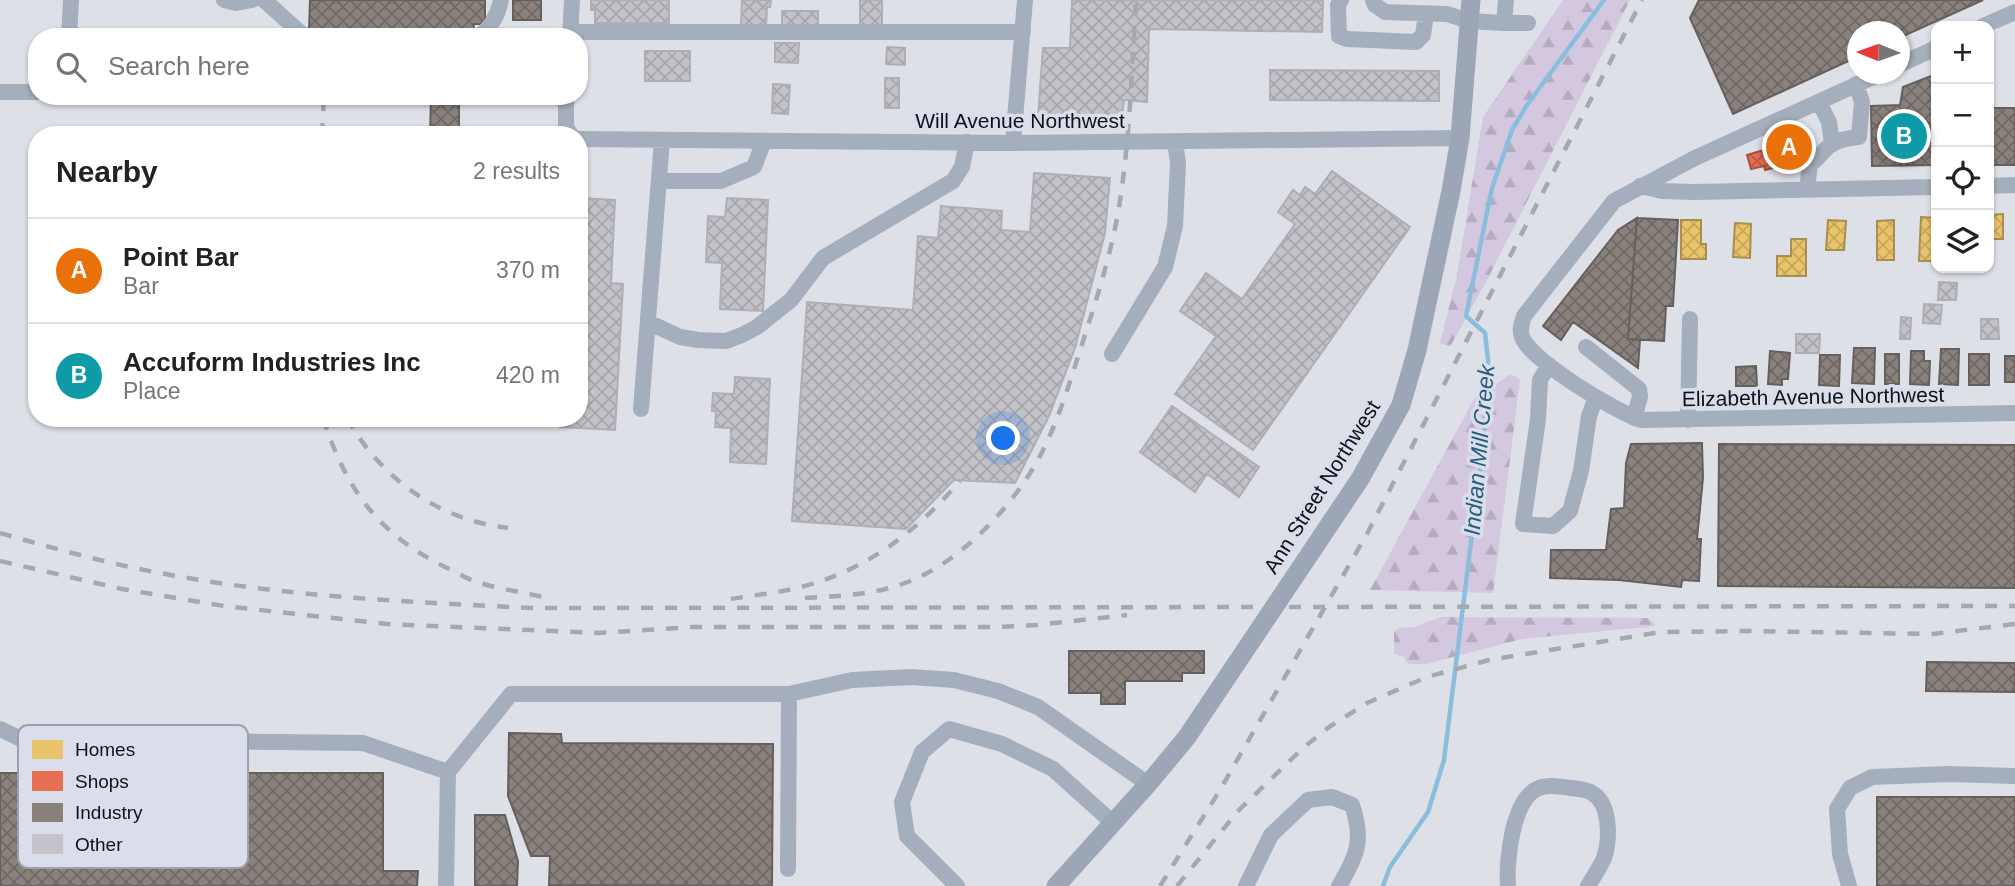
<!DOCTYPE html>
<html lang="en">
<head>
<meta charset="utf-8">
<style>
  :root { --surface:#fff; --page:#f2f2f2; --text:#222; --muted:#767676; --line:#e0e0e0; --accent:#58595f }
  body { margin:0; font-family:Arial,sans-serif; background:var(--page); color:var(--text) }
  .controls { position:absolute; right:21px; top:21px; display:grid; overflow:hidden; border-radius:14px; box-shadow:0 2px 5px #0004 }
  .controls button { width:63px; height:63px; display:grid; place-items:center; padding:0; border:0; border-bottom:2px solid var(--line); background:var(--surface); color:var(--text); font:35px sans-serif }
  .compass { position:absolute; left:1847px; top:21px; width:63px; height:63px; border-radius:50%; background:var(--surface); box-shadow:0 2px 5px #0004; rotate:271deg }
  .you { position:absolute; left:1004px; top:439px; width:24px; height:24px; margin:-18px; border:5px solid #fff; border-radius:50%; background:#1a73e8; box-shadow:0 0 0 10px #1a73e833 }
  .badge { display:grid; place-items:center; width:46px; height:46px; border-radius:50%; background:var(--accent); color:#fff; font-size:23px; font-weight:700 }
  .pin { position:absolute; translate:-50% -50%; border:4px solid #fff; box-shadow:0 2px 7px #0006 }
  .list { margin:0; padding:0; list-style:none }
  h2 { display:flex; justify-content:space-between; align-items:center; height:91px; margin:0; padding:0 28px; font-size:30px }
  h2 small { font-size:23px; font-weight:400; color:var(--muted) }
  .list li { display:grid; grid-template-columns:46px 1fr auto; gap:21px; align-items:center; box-sizing:border-box; height:105px; padding:0 28px; border-top:2px solid var(--line) }
  .list b { display:block; font-size:26px; white-space:nowrap }
  .list p { margin:0; font-size:23px; white-space:nowrap; color:var(--muted) }
  .list em { font-size:23px; font-style:normal; color:var(--muted) }
  .icon { flex:none; width:38px; height:38px; fill:none; stroke:currentColor; stroke-width:2; stroke-linecap:round; stroke-linejoin:round }
  .map { position:relative; flex:none; width:2015px; height:886px; overflow:hidden }
  .search { position:absolute; background:var(--surface); box-shadow:0 2px 5px #0004; left:28px; top:28px; width:560px; height:77px; display:flex; align-items:center; gap:18px; box-sizing:border-box; padding:0 24px; border-radius:28px; color:var(--muted); font-size:26px }
  .panel { position:absolute; background:var(--surface); box-shadow:0 2px 5px #0004; left:28px; top:126px; width:560px; height:301px; border-radius:28px }
  .map>svg:first-child { display:block }
  .forest { fill:url(#forest-firs) }
  .homes { fill:url(#homes-cross-hatch); stroke:#a88e51; stroke-width:2 }
  .shops { fill:url(#shops-cross-hatch); stroke:#a6533f; stroke-width:2 }
  .industry { fill:url(#industry-cross-hatch); stroke:#655f5d; stroke-width:2 }
  .lines { fill:none; stroke-linecap:round; stroke-linejoin:round }
  .stream { stroke:#8bbedd; stroke-width:4.5 }
  .building { fill:url(#building-cross-hatch); stroke:#aeaeb4; stroke-width:2 }
  .minor { stroke:#a4aebc; stroke-width:16 }
  .major { stroke:#9ca6b6; stroke-width:19 }
  .rail { stroke:#a3a9b1; stroke-width:4.5; stroke-dasharray:12 12; stroke-linecap:butt }
  .labels { text-anchor:middle; stroke-width:7; stroke-linejoin:round; paint-order:stroke }
  .street-label { font-size:21px; fill:#101116; stroke:#dadeeb }
  .water-label { font-size:23px; font-style:italic; fill:#275d7a; stroke:#dadeeb }
  .key { fill:#dadeeb; stroke:#9da0ab; stroke-width:2 }
  .key-label { font-size:19px; fill:#101116 }
</style>
</head>
<body>
<div class="map">
<svg width="2015" height="886" viewBox="0 0 2015 886">
  <defs>
    <pattern id="forest-firs" width="22" height="20" patternUnits="userSpaceOnUse" patternTransform="scale(1.75)"><rect width="22" height="20" fill="#d4c8e0"/><path d="M5 1l3.5 6h-7zM16 11l3.5 6h-7z" fill="#b5abbf"/></pattern>
    <pattern id="homes-cross-hatch" width="8" height="8" patternUnits="userSpaceOnUse" patternTransform="scale(1.75)"><rect width="8" height="8" fill="#e9c46a"/><path d="M0 0l8 8M0 8l8-8" fill="none" stroke="#c7a75b"/></pattern>
    <pattern id="shops-cross-hatch" width="8" height="8" patternUnits="userSpaceOnUse" patternTransform="scale(1.75)"><rect width="8" height="8" fill="#e76f51"/><path d="M0 0l8 8M0 8l8-8" fill="none" stroke="#ba5a42"/></pattern>
    <pattern id="industry-cross-hatch" width="8" height="8" patternUnits="userSpaceOnUse" patternTransform="scale(1.75)"><rect width="8" height="8" fill="#8a817c"/><path d="M0 0l8 8M0 8l8-8" fill="none" stroke="#6f6865"/></pattern>
    <pattern id="building-cross-hatch" width="8" height="8" patternUnits="userSpaceOnUse" patternTransform="scale(1.75)"><rect width="8" height="8" fill="#c2c2c8"/><path d="M0 0l8 8M0 8l8-8" fill="none" stroke="#a6a6ab"/></pattern>
  </defs>
  <rect width="100%" height="100%" fill="#dee0e7"/>
  <path class="forest" d="M 1563,0 L 1630,0 L 1486,282 L 1450,347 L 1440,343 L 1457,275 L 1483,117 Z
    M 1511,374 L 1520,380 L 1493,593 L 1370,590 L 1474,399 Z
    M 1441,617 L 1648,618 L 1656,626 L 1522,639 L 1426,664 L 1408,664 L 1404,657 L 1394,654 L 1394,632 L 1399,628 L 1414,627 Z"/>
  <path class="homes" d="M 2003,214 L 2003,239 L 1989,239 L 1989,215 Z
    M 1921,217 L 1936,218 L 1934,261 L 1919,261 Z
    M 1681,220 L 1701,220 L 1701,244 L 1706,244 L 1706,259 L 1681,259 Z
    M 1828,220 L 1846,221 L 1844,250 L 1826,250 Z
    M 1894,220 L 1894,260 L 1877,260 L 1877,221 Z
    M 1735,223 L 1751,224 L 1750,258 L 1733,257 Z
    M 1791,239 L 1806,239 L 1806,276 L 1777,276 L 1777,256 L 1791,256 Z"/>
  <path class="shops" d="M 1801,139 L 1806,160 L 1765,170 L 1764,166 L 1751,169 L 1747,155 Z"/>
  <path class="industry" d="M 310,0 L 485,0 L 485,24 L 474,24 L 473,34 L 309,30 Z
    M 513,0 L 541,0 L 541,20 L 513,20 Z
    M 1699,0 L 1983,0 L 1899,38 L 1899,32 L 1857,32 L 1857,57 L 1733,114 L 1690,18 Z
    M 160,31 L 231,31 L 231,37 L 161,37 Z
    M 1931,76 L 1936,76 L 1936,165 L 1872,166 L 1871,106 L 1900,105 L 1903,87 Z
    M 431,96 L 459,96 L 459,135 L 430,135 Z
    M 1989,108 L 2015,108 L 2015,165 L 1989,165 Z
    M 1637,218 L 1628,339 L 1640,340 L 1638,368 L 1573,322 L 1561,340 L 1543,326 L 1618,230 Z
    M 1637,218 L 1678,220 L 1673,306 L 1666,306 L 1664,341 L 1628,339 Z
    M 1854,348 L 1875,348 L 1874,384 L 1852,383 Z
    M 1941,349 L 1959,349 L 1958,385 L 1939,384 Z
    M 1770,351 L 1790,353 L 1788,379 L 1782,379 L 1782,385 L 1768,384 Z
    M 1911,351 L 1924,351 L 1924,361 L 1930,361 L 1929,385 L 1910,384 Z
    M 1885,354 L 1899,354 L 1899,384 L 1885,384 Z
    M 1969,354 L 1989,354 L 1989,385 L 1969,385 Z
    M 1820,355 L 1840,355 L 1839,386 L 1819,385 Z
    M 2005,356 L 2015,356 L 2015,382 L 2005,382 Z
    M 1756,366 L 1757,386 L 1736,386 L 1736,367 Z
    M 1702,443 L 1703,478 L 1697,539 L 1701,539 L 1699,581 L 1682,580 L 1681,587 L 1619,580 L 1550,578 L 1551,550 L 1606,550 L 1611,509 L 1624,508 L 1626,463 L 1631,444 Z
    M 1719,444 L 2015,445 L 2015,588 L 1718,586 Z
    M 1069,651 L 1204,651 L 1204,673 L 1182,673 L 1182,681 L 1125,681 L 1125,704 L 1101,704 L 1101,693 L 1069,693 Z
    M 1927,662 L 2015,663 L 2015,692 L 1926,691 Z
    M 509,733 L 561,734 L 562,743 L 773,744 L 772,886 L 549,885 L 550,856 L 531,856 L 508,796 Z
    M 0,773 L 383,773 L 383,871 L 418,871 L 417,886 L 0,886 Z
    M 1877,797 L 2015,797 L 2015,886 L 1877,886 Z
    M 475,815 L 505,815 L 518,861 L 517,886 L 475,886 Z"/>
  <g class="lines">
    <path class="stream" d="M 1383,886 L 1390,867 L 1428,812 L 1444,760 L 1484,437 L 1488,360 L 1485,333 L 1466,316 L 1492,188 L 1512,130 L 1527,105 L 1604,0"/>
  </g>
  <path class="building" d="M 591,0 L 669,0 L 669,23 L 595,23 L 595,10 L 591,10 Z
    M 742,0 L 771,0 L 770,7 L 767,7 L 766,27 L 741,25 Z
    M 860,0 L 882,0 L 882,30 L 860,30 Z
    M 1072,0 L 1323,0 L 1322,32 L 1149,29 L 1147,102 L 1124,100 L 1122,116 L 1038,117 L 1043,48 L 1070,48 Z
    M 782,11 L 818,11 L 818,29 L 782,29 Z
    M 775,43 L 799,43 L 798,63 L 775,62 Z
    M 887,47 L 905,48 L 905,65 L 886,64 Z
    M 645,51 L 690,51 L 690,81 L 645,81 Z
    M 1270,70 L 1439,71 L 1439,101 L 1270,100 Z
    M 885,78 L 899,78 L 899,108 L 885,108 Z
    M 773,84 L 790,85 L 788,114 L 772,113 Z
    M 1332,171 L 1410,227 L 1253,450 L 1175,394 L 1216,336 L 1180,311 L 1206,273 L 1242,299 L 1295,224 L 1278,212 L 1293,190 L 1300,195 L 1305,187 L 1315,194 Z
    M 1034,173 L 1110,178 L 1105,233 L 1075,348 L 1049,416 L 1015,483 L 954,480 L 906,529 L 792,521 L 807,302 L 913,310 L 918,236 L 938,238 L 941,206 L 1002,211 L 1001,230 L 1030,232 Z
    M 579,198 L 615,200 L 611,283 L 623,284 L 615,430 L 560,427 L 561,418 L 579,418 Z
    M 727,198 L 768,200 L 763,311 L 720,309 L 722,263 L 706,262 L 708,216 L 725,217 Z
    M 1939,282 L 1957,283 L 1956,300 L 1938,300 Z
    M 1924,304 L 1942,305 L 1940,324 L 1923,323 Z
    M 1901,317 L 1911,318 L 1910,339 L 1900,339 Z
    M 1981,319 L 1998,319 L 1999,339 L 1981,339 Z
    M 1796,334 L 1820,334 L 1819,353 L 1796,353 Z
    M 735,377 L 770,379 L 766,464 L 730,462 L 731,428 L 715,427 L 716,411 L 712,411 L 713,393 L 734,394 Z
    M 1172,406 L 1259,467 L 1239,497 L 1207,474 L 1195,492 L 1140,452 Z"/>
  <g class="lines">
    <path class="minor" d="M 224,0 L 236,3 L 252,0
      M 264,0 L 305,37
      M 1341,0 L 1338,5 L 1339,36 L 1347,39 L 1416,42 L 1423,35 L 1426,14
      M 1373,0 L 1375,5 L 1385,12 L 1447,14 L 1469,21 L 1504,23 L 1506,0
      M 1504,23 L 1528,23
      M 1983,26 L 2015,12
      M 570,32 L 1023,32
      M 69,37 L 71,0
      M 478,37 C 491,28 498,15 501,0
      M 570,37 L 572,0
      M 1899,65 L 1936,48
      M 1880,74 L 1695,158 L 1614,201 L 1524,316 C 1522,323 1519,329 1522,337 C 1530,360 1616,412 1641,420 L 2015,413
      M 0,92 L 37,92
      M 77,96 L 216,96
      M 566,96 L 566,127 L 571,135
      M 1819,102 L 1829,122 L 1832,144
      M 579,139 L 1013,143 L 1460,138
      M 1013,143 L 1025,0
      M 659,181 L 721,181 L 754,167 L 764,141
      M 1640,186 L 1662,191 L 1694,192 L 1936,187
      M 1989,186 L 2015,185
      M 1807,190 L 1810,164 C 1820,159 1822,150 1831,145 C 1839,139 1850,138 1859,137 L 1862,102 L 1856,84
      M 648,322 L 680,337 L 698,340 L 726,341 L 742,335 L 757,327 L 791,300 L 823,258 L 953,181 L 962,167 L 967,142
      M 1586,347 L 1639,389 L 1640,397 L 1634,418
      M 1112,354 L 1165,267 L 1175,226 L 1178,163 L 1175,141
      M 1549,365 L 1540,380 L 1538,419 L 1523,524 L 1553,526 L 1570,511 L 1581,471 L 1589,416 L 1596,397
      M 641,409 L 662,140
      M 1688,420 L 1690,319
      M 0,729 L 21,739 L 363,743 L 448,772 L 511,694 L 789,694 L 852,680 L 911,677 L 954,680 L 998,691 L 1038,707 L 1148,784
      M 788,869 L 789,694
      M 446,886 L 448,772
      M 957,886 L 907,836 L 902,802 L 922,752 L 949,729 L 1002,744 L 1053,769 L 1113,823
      M 1246,886 L 1271,835 L 1308,800 L 1332,797 L 1352,805 C 1364,840 1357,856 1339,886
      M 1508,886 C 1506,862 1512,798 1539,788 C 1548,784 1562,787 1571,788 C 1578,789 1586,789 1592,793 C 1611,804 1610,840 1604,858 C 1600,868 1593,877 1588,886
      M 1849,886 L 1840,854 L 1837,809 L 1850,788 L 1872,777 L 1948,774 L 2015,776"/>
    <path class="major" d="M 1056,886 L 1148,784 L 1187,737 L 1360,479 L 1401,405 L 1417,350 L 1451,191 L 1460,138 L 1471,0"/>
    <path class="rail" d="M 322,135 L 324,96
      M 323,418 C 346,489 377,533 445,567 C 454,571 464,577 474,581 C 497,589 523,592 547,598
      M 347,418 C 381,479 439,520 508,528
      M 0,533 C 56,549 113,565 171,575 C 290,597 411,602 531,608 L 2015,606
      M 0,561 L 122,589 L 224,606 L 387,624 L 598,633 L 692,627 L 997,627 L 1037,625 L 1127,615
      M 805,598 C 839,596 873,595 905,583 C 959,564 1015,505 1041,454 C 1060,417 1072,375 1085,335 C 1099,292 1113,246 1120,201 C 1130,135 1132,67 1136,0
      M 731,599 C 754,595 778,593 801,587 C 867,570 916,532 960,481
      M 1160,886 L 1220,790 L 1368,532 L 1642,0
      M 1177,886 L 1238,811 L 1304,747 L 1329,727 L 1367,703 L 1427,677 L 1489,660 L 1661,632 L 1749,631 L 1933,634 L 2015,624"/>
  </g>
  <g class="labels">
    <g class="street-label">
      <text x="1020" y="128">Will Avenue Northwest</text>
      <text transform="translate(1813 397) rotate(-1)" y="7">Elizabeth Avenue Northwest</text>
      <text transform="translate(1322 487) rotate(-58)" y="7">Ann Street Northwest</text>
    </g>
    <g class="water-label">
      <text transform="translate(1479 450) rotate(-85)" y="8">Indian Mill Creek</text>
    </g>
  </g>
  <rect x="18" y="725" width="230" height="143" rx="10" class="key"/>
  <rect x="32" y="740" width="31" height="19" fill="#e9c46a"/>
  <rect x="32" y="771" width="31" height="20" fill="#e76f51"/>
  <rect x="32" y="803" width="31" height="19" fill="#8a817c"/>
  <rect x="32" y="834" width="31" height="20" fill="#c2c2c8"/>
  <g class="key-label">
    <text x="75" y="756">Homes</text>
    <text x="75" y="788">Shops</text>
    <text x="75" y="819">Industry</text>
    <text x="75" y="851">Other</text>
  </g>
</svg>
<div class="controls">
<button>+</button>
<button>−</button>
<button><svg class="icon" aria-label="locate" viewBox="0 0 24 24"><circle cx="12" cy="12" r="6"/><path d="M12 2v4M12 18v4M2 12h4M18 12h4"/></svg></button>
<button><svg class="icon" aria-label="layers" viewBox="0 0 24 24"><path d="M12 4l9 5-9 5-9-5zM3 14l9 5 9-5"/></svg></button>
</div>
<svg class="compass" viewBox="-18 -18 36 36"><path d="M0-13l5 13h-10z" fill="#e53935"/><path d="M0 13l5-13h-10z" fill="#767676"/></svg>
<div class="you"></div>
<div class="pin badge" style="left:1789px;top:147px;background:#e8710a">A</div>
<div class="pin badge" style="left:1904px;top:136px;background:#0f9aa8">B</div>
<div class="search"><svg class="icon" aria-label="search" viewBox="0 0 24 24"><circle cx="10" cy="10" r="6"/><path d="M15 15l6 6"/></svg>Search here</div>
<section class="panel">
<h2>Nearby<small>2 results</small></h2>
<ul class="list">
<li><span class="badge" style="background:#e8710a">A</span><div><b>Point Bar</b><p>Bar</p></div><em>370 m</em></li>
<li><span class="badge" style="background:#0f9aa8">B</span><div><b>Accuform Industries Inc</b><p>Place</p></div><em>420 m</em></li>
</ul>
</section>
</div>
</body>
</html>
